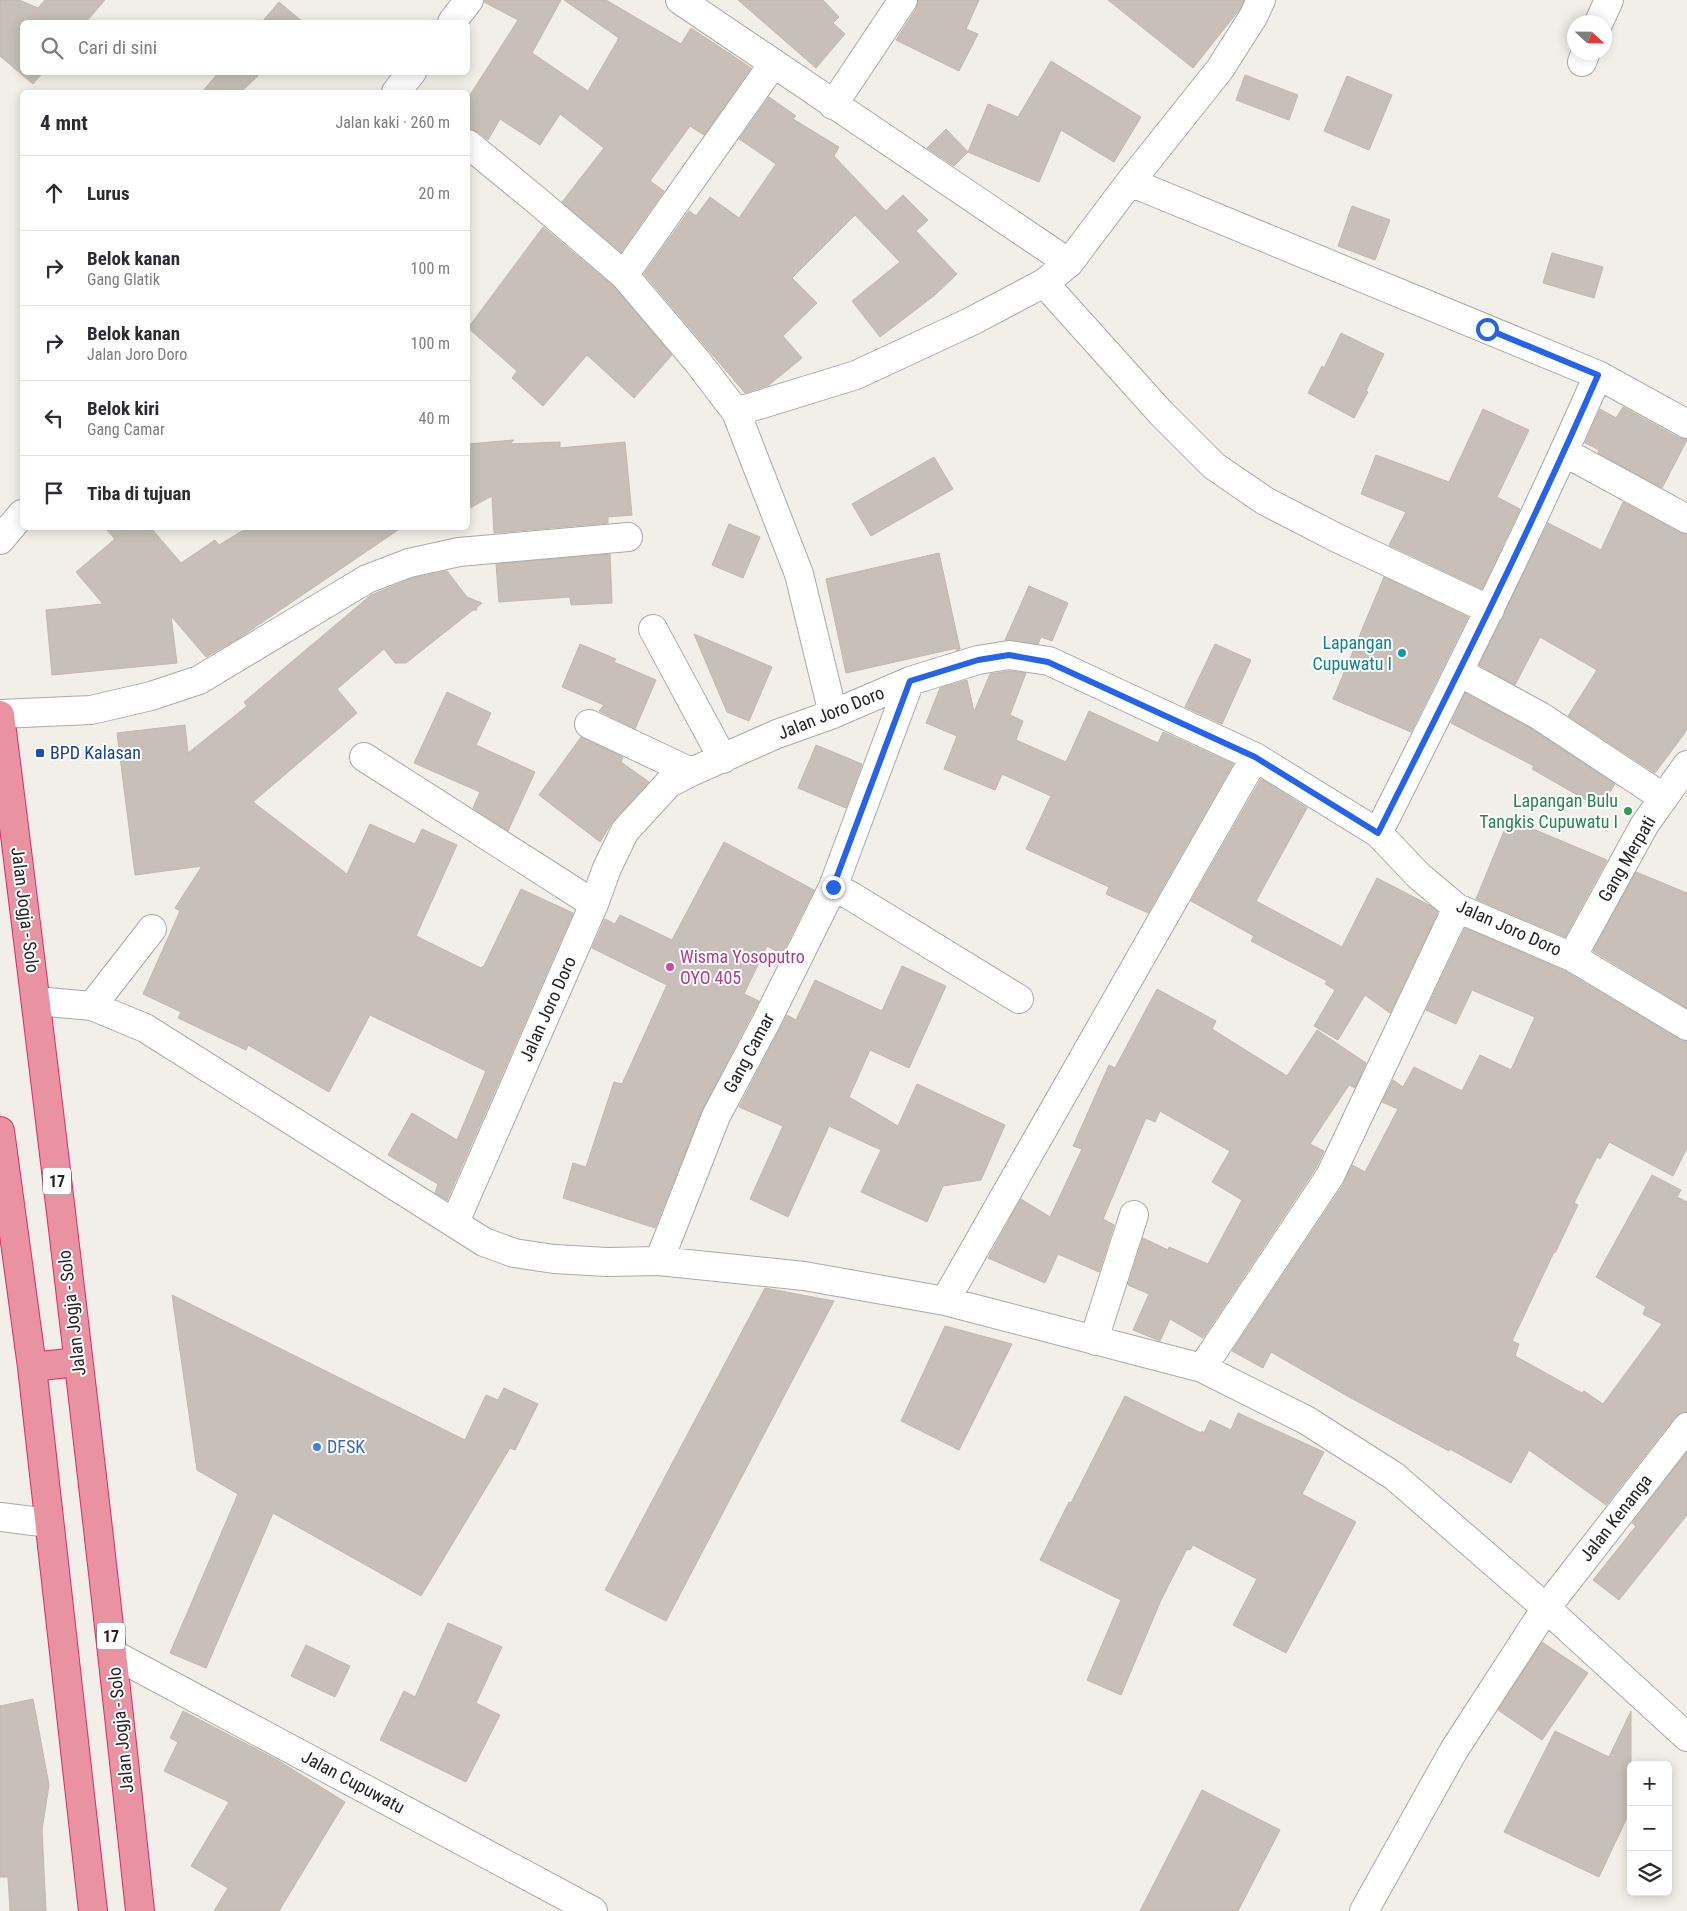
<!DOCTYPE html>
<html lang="id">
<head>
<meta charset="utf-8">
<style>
  :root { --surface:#fff; --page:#f7f7f7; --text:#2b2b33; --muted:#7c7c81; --line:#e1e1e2 }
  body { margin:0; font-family:"Roboto Condensed",sans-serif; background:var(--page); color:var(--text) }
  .controls { position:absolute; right:15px; bottom:15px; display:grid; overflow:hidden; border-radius:8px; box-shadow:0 2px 12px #0003 }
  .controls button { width:45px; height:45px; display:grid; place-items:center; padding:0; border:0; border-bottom:1px solid var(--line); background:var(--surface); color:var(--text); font:25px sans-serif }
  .compass { position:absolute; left:1567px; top:15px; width:45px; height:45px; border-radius:50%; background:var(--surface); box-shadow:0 2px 12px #0003; rotate:112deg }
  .stop { position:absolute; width:15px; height:15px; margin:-11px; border:4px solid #2563eb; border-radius:50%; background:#fff }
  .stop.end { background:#2563eb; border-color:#fff; box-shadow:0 1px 5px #0008 }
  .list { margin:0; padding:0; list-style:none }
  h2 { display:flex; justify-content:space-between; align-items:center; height:65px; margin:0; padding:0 20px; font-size:21px }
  h2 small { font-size:16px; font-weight:400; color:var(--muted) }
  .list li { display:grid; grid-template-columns:32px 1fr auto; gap:15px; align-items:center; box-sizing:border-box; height:75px; padding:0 20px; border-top:1px solid var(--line) }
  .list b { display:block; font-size:19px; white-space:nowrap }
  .list p { margin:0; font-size:16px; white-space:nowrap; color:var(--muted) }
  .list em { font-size:16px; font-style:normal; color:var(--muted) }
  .icon { flex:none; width:28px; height:28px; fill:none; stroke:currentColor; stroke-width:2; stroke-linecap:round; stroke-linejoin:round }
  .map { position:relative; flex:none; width:1687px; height:1911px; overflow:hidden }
  .search { position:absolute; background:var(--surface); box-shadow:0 2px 12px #0003; left:20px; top:20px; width:450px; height:55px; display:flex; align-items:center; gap:12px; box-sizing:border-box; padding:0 18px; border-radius:8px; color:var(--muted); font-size:19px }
  .panel { position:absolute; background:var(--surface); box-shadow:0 2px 12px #0003; left:20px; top:90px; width:450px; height:440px; border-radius:8px }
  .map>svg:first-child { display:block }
  .building { fill:#c7bfb8; stroke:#c4b6ab }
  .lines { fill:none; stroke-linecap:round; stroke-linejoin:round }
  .minor-casing { stroke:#a9a9a9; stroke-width:30 }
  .highway-casing { stroke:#dc2a67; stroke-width:30 }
  .minor { stroke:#fff; stroke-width:28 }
  .highway { stroke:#e892a2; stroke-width:28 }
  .route { stroke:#2563eb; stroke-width:6 }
  .culture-dot { fill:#0f9aa8; stroke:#fff; stroke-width:2 }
  .transit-dot { fill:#1a4fb4; stroke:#fff; stroke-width:2 }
  .leisure-dot { fill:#2e9e5b; stroke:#fff; stroke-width:2 }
  .hotel-dot { fill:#d1479c; stroke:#fff; stroke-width:2 }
  .shop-dot { fill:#3f7fe0; stroke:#fff; stroke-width:2 }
  .labels { text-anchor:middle; stroke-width:4; stroke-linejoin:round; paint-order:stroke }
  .shield { fill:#fff; stroke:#646464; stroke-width:1 }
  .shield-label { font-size:16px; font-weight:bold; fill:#222 }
  .culture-label { font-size:18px; fill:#0d838f; stroke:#fff; text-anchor:end }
  .street-label { font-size:18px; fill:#222; stroke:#fff }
  .transit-label { font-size:18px; fill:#164399; stroke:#fff; text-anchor:start }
  .leisure-label { font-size:18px; fill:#27864d; stroke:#fff; text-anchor:end }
  .hotel-label { font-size:18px; fill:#b23c85; stroke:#fff; text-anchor:start }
  .shop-label { font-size:18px; fill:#366cbe; stroke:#fff; text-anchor:start }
</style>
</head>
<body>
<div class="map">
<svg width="1687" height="1911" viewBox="0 0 1687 1911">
  <rect width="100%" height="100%" fill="#f2efe9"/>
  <path class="building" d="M 0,0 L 19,0 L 38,8 L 45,0 L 105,0 L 86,22 L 22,22 L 22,72 L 43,72 L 33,84 L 0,56 Z
    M 484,0 L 561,0 L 532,53 L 588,91 L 619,38 L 564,0 L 606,0 L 681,44 L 691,28 L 751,68 L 704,135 L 690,126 L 650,181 L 664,191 L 621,252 L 562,202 L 604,148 L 560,114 L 540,145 L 500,119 L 488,140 L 478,132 L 468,129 L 468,98 L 518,20 L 484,2 Z
    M 738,0 L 823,0 L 839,17 L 833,23 L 845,34 L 816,68 Z
    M 918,0 L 979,0 L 966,29 L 978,34 L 959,71 L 896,40 L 916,9 Z
    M 1108,0 L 1244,0 L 1240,9 L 1193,68 Z
    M 279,2 L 303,22 L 262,22 Z
    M 1051,61 L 1141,117 L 1114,162 L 1061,130 L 1039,182 L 968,152 L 988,104 L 1018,117 Z
    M 219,72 L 262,72 L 241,92 L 202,92 Z
    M 1245,75 L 1298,95 L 1289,120 L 1236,100 Z
    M 1347,76 L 1392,95 L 1369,150 L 1324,131 Z
    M 769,97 L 796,116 L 793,119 L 839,147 L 834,156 L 886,211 L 903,195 L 928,220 L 916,231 L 957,274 L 935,295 L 880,337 L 852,301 L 900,262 L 855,215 L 792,278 L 817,303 L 783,336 L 802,358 L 769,385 L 745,393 L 644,274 L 689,211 L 696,216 L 710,197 L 739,218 L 776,164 L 739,139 Z
    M 946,129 L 968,152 L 954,166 L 927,148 Z
    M 1352,206 L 1390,220 L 1375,260 L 1338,246 Z
    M 543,227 L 613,286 L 672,355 L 634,398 L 587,355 L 543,406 L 512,378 L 517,371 L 468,328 Z
    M 1552,253 L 1603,267 L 1594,298 L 1543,283 Z
    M 1341,333 L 1384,354 L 1366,391 L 1368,392 L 1354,418 L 1308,393 L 1322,366 L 1324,368 Z
    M 1623,407 L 1679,438 L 1687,440 L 1662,488 L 1598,453 L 1599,450 L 1585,443 L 1600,409 L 1616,418 Z
    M 1483,409 L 1529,430 L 1497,497 L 1520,509 L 1482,589 L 1389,545 L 1406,512 L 1361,494 L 1376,455 L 1449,482 Z
    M 514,440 L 510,444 L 560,442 L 560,448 L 625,442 L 632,515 L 608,517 L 608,523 L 494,533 L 492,496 L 468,509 L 468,444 Z
    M 934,457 L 953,489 L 871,536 L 852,504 Z
    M 1623,502 L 1680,533 L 1687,535 L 1687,730 L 1655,773 L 1568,716 L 1597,670 L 1540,637 L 1515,685 L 1479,665 L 1548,523 L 1601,550 Z
    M 729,524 L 760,537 L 743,578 L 712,565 Z
    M 105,528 L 151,528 L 181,563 L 215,540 L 219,545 L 247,528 L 401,528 L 239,638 L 206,657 L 171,616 L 177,663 L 52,675 L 46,610 L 103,604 L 76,572 L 115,539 Z
    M 939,553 L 960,649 L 956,651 L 957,648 L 846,673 L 826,579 Z
    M 610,554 L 612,603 L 571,605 L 570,597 L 499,602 L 496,564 Z
    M 447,571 L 467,597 L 482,603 L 476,608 L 477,610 L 473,610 L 406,663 L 395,663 L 384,649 L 337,689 L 357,713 L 253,802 L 347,874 L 370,824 L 415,844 L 422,829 L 457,845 L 416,936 L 481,968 L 483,966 L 484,966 L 521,889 L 573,913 L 447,1200 L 435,1193 L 438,1184 L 388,1155 L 412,1113 L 457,1140 L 486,1071 L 370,1015 L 329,1092 L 248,1045 L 246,1050 L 178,1018 L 181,1012 L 143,994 L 180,911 L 175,908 L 202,866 L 135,875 L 117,733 L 185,725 L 188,753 L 247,706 L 244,702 L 371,595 L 413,578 Z
    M 1384,577 L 1468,617 L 1411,732 L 1333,699 Z
    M 1029,586 L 1068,603 L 1052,641 L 1041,637 L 1038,644 L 1005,640 Z
    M 694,634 L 772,667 L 749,721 L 727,712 Z
    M 580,644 L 616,659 L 614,662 L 656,680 L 635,729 L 599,711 L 604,705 L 562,687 Z
    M 1215,644 L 1251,660 L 1222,724 L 1185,707 Z
    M 1009,671 L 1026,673 L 1010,715 L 1023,721 L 1016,740 L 1066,762 L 1089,711 L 1158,743 L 1163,732 L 1233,764 L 1148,913 L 1106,894 L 1109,887 L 1026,849 L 1051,796 L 1002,774 L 995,790 L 944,769 L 957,736 L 926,723 L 940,688 L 967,680 L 974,712 L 990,674 Z
    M 447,692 L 491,713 L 476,745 L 535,772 L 508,831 L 473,808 L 480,792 L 414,763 Z
    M 1465,693 L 1532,729 L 1615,784 L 1600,808 L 1532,769 L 1534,766 L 1451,723 Z
    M 581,737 L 623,757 L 621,762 L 649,782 L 613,821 L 600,842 L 539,795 Z
    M 816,745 L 862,764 L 846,808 L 798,788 Z
    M 1261,779 L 1307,808 L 1256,901 L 1342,947 L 1377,878 L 1431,906 L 1438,912 L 1390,1013 L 1365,995 L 1338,1040 L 1314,1026 L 1335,990 L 1325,984 L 1327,981 L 1251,941 L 1254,936 L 1191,901 Z
    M 1509,819 L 1607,860 L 1565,937 L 1476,899 Z
    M 724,842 L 814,890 L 782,954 L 767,946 L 744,994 L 759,1001 L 702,1110 L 655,1228 L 563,1198 L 573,1163 L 586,1167 L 614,1082 L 622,1084 L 667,985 L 592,948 L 605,919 L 615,924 L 620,915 L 672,940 Z
    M 1636,872 L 1687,893 L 1687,1008 L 1593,951 Z
    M 1465,928 L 1565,971 L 1679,1039 L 1687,1042 L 1687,1148 L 1673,1176 L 1609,1142 L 1600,1159 L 1597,1157 L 1574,1203 L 1578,1205 L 1555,1253 L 1554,1252 L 1512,1341 L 1519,1344 L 1515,1356 L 1582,1393 L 1584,1391 L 1603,1404 L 1662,1324 L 1643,1314 L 1646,1307 L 1596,1277 L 1652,1175 L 1681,1190 L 1677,1197 L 1687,1202 L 1687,1412 L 1681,1413 L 1675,1417 L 1606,1505 L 1529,1450 L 1511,1483 L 1450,1449 L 1449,1451 L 1349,1397 L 1271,1352 L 1263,1368 L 1232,1351 L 1343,1185 L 1352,1165 L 1365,1172 L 1398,1109 L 1382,1102 L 1393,1080 L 1403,1087 L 1414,1067 L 1462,1091 L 1480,1055 L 1511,1070 L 1535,1017 L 1472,990 L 1456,1024 L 1426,1010 Z
    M 902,966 L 946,986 L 909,1068 L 870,1050 L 849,1097 L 898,1126 L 917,1084 L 1005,1125 L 981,1180 L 943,1186 L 927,1222 L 861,1192 L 881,1150 L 829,1126 L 788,1217 L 750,1199 L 783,1126 L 739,1107 L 787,1015 L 796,1020 L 815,980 L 882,1011 Z
    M 1157,989 L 1216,1021 L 1212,1029 L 1287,1076 L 1317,1030 L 1366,1063 L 1355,1088 L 1349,1085 L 1310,1144 L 1324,1151 L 1316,1168 L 1203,1338 L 1170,1319 L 1160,1341 L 1133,1330 L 1149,1294 L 1128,1285 L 1143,1238 L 1168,1250 L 1169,1247 L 1208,1264 L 1242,1200 L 1212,1182 L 1230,1151 L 1160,1111 L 1155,1122 L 1146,1118 L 1103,1219 L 1114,1225 L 1099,1272 L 1058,1254 L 1045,1283 L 988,1258 L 1021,1199 L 1050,1217 L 1082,1149 L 1073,1146 L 1109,1065 L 1115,1068 Z
    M 765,1288 L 834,1301 L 666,1621 L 605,1590 Z
    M 172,1295 L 465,1440 L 486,1395 L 498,1400 L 504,1388 L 538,1404 L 515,1450 L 510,1448 L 421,1596 L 273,1513 L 206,1668 L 170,1653 L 238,1494 L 197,1470 Z
    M 945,1326 L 1012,1344 L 959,1450 L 901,1421 Z
    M 1125,1396 L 1201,1433 L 1202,1431 L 1204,1433 L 1210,1420 L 1231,1430 L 1238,1413 L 1324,1452 L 1302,1494 L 1356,1522 L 1286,1653 L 1233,1625 L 1257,1579 L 1193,1545 L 1190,1550 L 1187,1549 L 1161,1600 L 1121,1695 L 1087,1680 L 1121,1600 L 1040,1560 L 1069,1502 L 1071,1503 Z
    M 1687,1452 L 1687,1515 L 1619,1600 L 1593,1580 L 1636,1526 L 1632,1523 Z
    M 448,1623 L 502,1647 L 476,1703 L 500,1715 L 466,1782 L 380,1740 L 404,1691 L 415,1697 Z
    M 1542,1642 L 1588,1673 L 1542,1740 L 1498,1710 Z
    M 306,1645 L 350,1666 L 335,1697 L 291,1676 Z
    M 33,1699 L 49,1785 L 42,1830 L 46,1911 L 10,1911 L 8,1877 L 0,1877 L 0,1706 Z
    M 183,1711 L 279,1761 L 345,1802 L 279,1911 L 214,1911 L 228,1888 L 191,1866 L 229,1802 L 164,1771 L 178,1742 L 170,1738 Z
    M 1631,1711 L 1631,1809 L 1599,1877 L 1504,1832 L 1555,1731 L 1609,1757 Z
    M 1202,1790 L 1280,1830 L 1238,1911 L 1140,1911 Z"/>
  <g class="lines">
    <defs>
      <path id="minor" d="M 680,0 L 1069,263
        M 452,22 L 469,0
        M 1599,22 L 1609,0
        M 1582,62 L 1586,52
        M 396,92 L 412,72
        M 833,105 L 903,0
        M 468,144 L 535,199 L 624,275 L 697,361 L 736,412 L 799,574 L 833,714
        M 1130,182 L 1598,375 L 1687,424
        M 624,275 L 773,64
        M 1044,283 L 1161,413 L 1214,466 L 1265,501 L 1337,538 L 1490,610
        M 736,412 L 856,375 L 970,322 L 1044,283 L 1069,263 L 1130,182 L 1220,69 L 1253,17 L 1261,0
        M 1564,452 L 1687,519
        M 0,540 L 22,514
        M 653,629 L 723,759
        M 1459,672 L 1540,716 L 1664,798
        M 0,714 L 91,710 L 151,696 L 199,680 L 367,579 L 409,563 L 459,552 L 628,537
        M 589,724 L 691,772
        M 364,757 L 594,904
        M 1378,833 C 1454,682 1530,531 1598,375
        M 833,887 L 851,896 L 1019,999
        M 1572,957 L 1645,824 L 1687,765
        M 36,1001 L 92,1006 L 145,1028 L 484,1242 L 514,1253 L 554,1259 L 607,1262 L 659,1261 L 804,1276 L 945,1301 L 1202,1368 L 1306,1420 L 1394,1476 L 1546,1608 L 1687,1737
        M 92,1006 L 152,929
        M 455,1222 L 594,904 L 607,868 L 625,831 L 668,784 L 691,772 L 777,734 L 833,714 L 910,681 L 978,660 L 1009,655 L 1049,661 L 1255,757 L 1378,833 L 1419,876 L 1457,908 L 1572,957 L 1687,1026
        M 659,1261 L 716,1116 L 766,1022 L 833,887 L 910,681
        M 945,1301 L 1255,757
        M 1096,1341 L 1097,1330 L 1134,1215
        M 1202,1368 L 1330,1176 L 1457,908
        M 0,1517 L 49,1523
        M 113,1654 L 593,1911
        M 1364,1911 L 1454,1750 L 1546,1608 L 1687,1427"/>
      <path id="highway" d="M 0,715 C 50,1113 98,1512 140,1911
        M 0,1131 L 32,1367 L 93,1911
        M 32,1367 L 78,1362"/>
    </defs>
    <use href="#minor" class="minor-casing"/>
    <use href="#highway" class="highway-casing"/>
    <use href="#minor" class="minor"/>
    <use href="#highway" class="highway"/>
  </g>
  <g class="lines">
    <path class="route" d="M 833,887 L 910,681 L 978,660 L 1009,655 L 1048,662 L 1255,757 L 1378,833 C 1454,682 1530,531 1598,375 L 1487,329"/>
  </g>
  <circle class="culture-dot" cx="1402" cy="653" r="5"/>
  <rect class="transit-dot" x="35" y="748" width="10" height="10" rx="2.5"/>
  <circle class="leisure-dot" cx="1628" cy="811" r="5"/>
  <circle class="hotel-dot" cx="670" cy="967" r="5"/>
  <circle class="shop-dot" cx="317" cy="1447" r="5"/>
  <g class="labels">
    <g class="shield">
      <rect x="43" y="1167.5" width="28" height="27" rx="4"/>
      <rect x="97" y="1622.5" width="28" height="27" rx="4"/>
    </g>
    <g class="shield-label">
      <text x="57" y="1187">17</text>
      <text x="111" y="1642">17</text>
    </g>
    <g class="culture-label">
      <text x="1392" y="649">Lapangan<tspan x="1392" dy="21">Cupuwatu I</tspan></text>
    </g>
    <g class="street-label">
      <text transform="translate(831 713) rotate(-22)" y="6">Jalan Joro Doro</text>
      <text transform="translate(1627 859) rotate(-60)" y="6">Gang Merpati</text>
      <text transform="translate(25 910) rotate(83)" y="6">Jalan Jogja - Solo</text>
      <text transform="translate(1509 928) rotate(24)" y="6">Jalan Joro Doro</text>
      <text transform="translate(548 1009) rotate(-66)" y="6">Jalan Joro Doro</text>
      <text transform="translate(749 1053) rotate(-62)" y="6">Gang Camar</text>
      <text transform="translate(72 1313) rotate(-97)" y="6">Jalan Jogja - Solo</text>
      <text transform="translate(1616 1518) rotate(-52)" y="6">Jalan Kenanga</text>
      <text transform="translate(121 1730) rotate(-96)" y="6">Jalan Jogja - Solo</text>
      <text transform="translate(353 1782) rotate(28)" y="6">Jalan Cupuwatu</text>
    </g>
    <g class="transit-label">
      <text x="50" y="759">BPD Kalasan</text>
    </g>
    <g class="leisure-label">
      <text x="1618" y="807">Lapangan Bulu<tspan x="1618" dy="21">Tangkis Cupuwatu I</tspan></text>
    </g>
    <g class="hotel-label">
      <text x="680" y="963">Wisma Yosoputro<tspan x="680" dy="21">OYO 405</tspan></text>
    </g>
    <g class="shop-label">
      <text x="327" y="1453">DFSK</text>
    </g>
  </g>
</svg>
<div class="controls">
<button>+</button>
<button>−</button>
<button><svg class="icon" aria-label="layers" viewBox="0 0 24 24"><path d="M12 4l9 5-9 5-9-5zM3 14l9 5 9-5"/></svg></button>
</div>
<svg class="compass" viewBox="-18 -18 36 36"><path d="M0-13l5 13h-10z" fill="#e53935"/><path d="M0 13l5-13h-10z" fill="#7c7c81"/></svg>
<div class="stop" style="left:1487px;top:329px"></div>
<div class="stop end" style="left:833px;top:887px"></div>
<div class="search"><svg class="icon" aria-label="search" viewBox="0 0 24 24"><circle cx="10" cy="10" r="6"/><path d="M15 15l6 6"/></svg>Cari di sini</div>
<section class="panel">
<h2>4 mnt<small>Jalan kaki · 260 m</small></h2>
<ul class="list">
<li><svg class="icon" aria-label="ahead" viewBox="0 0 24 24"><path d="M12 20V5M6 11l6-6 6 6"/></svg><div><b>Lurus</b></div><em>20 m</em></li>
<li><svg class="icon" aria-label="right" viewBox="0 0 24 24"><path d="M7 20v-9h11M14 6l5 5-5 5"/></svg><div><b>Belok kanan</b><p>Gang Glatik</p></div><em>100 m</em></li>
<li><svg class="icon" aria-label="right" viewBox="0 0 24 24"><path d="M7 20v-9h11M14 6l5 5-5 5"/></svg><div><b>Belok kanan</b><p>Jalan Joro Doro</p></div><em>100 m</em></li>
<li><svg class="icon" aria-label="left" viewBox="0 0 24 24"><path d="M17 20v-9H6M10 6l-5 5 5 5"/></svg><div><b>Belok kiri</b><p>Gang Camar</p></div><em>40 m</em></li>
<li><svg class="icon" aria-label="arrive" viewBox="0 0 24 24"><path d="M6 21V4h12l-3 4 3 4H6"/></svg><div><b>Tiba di tujuan</b></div></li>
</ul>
</section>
</div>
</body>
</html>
